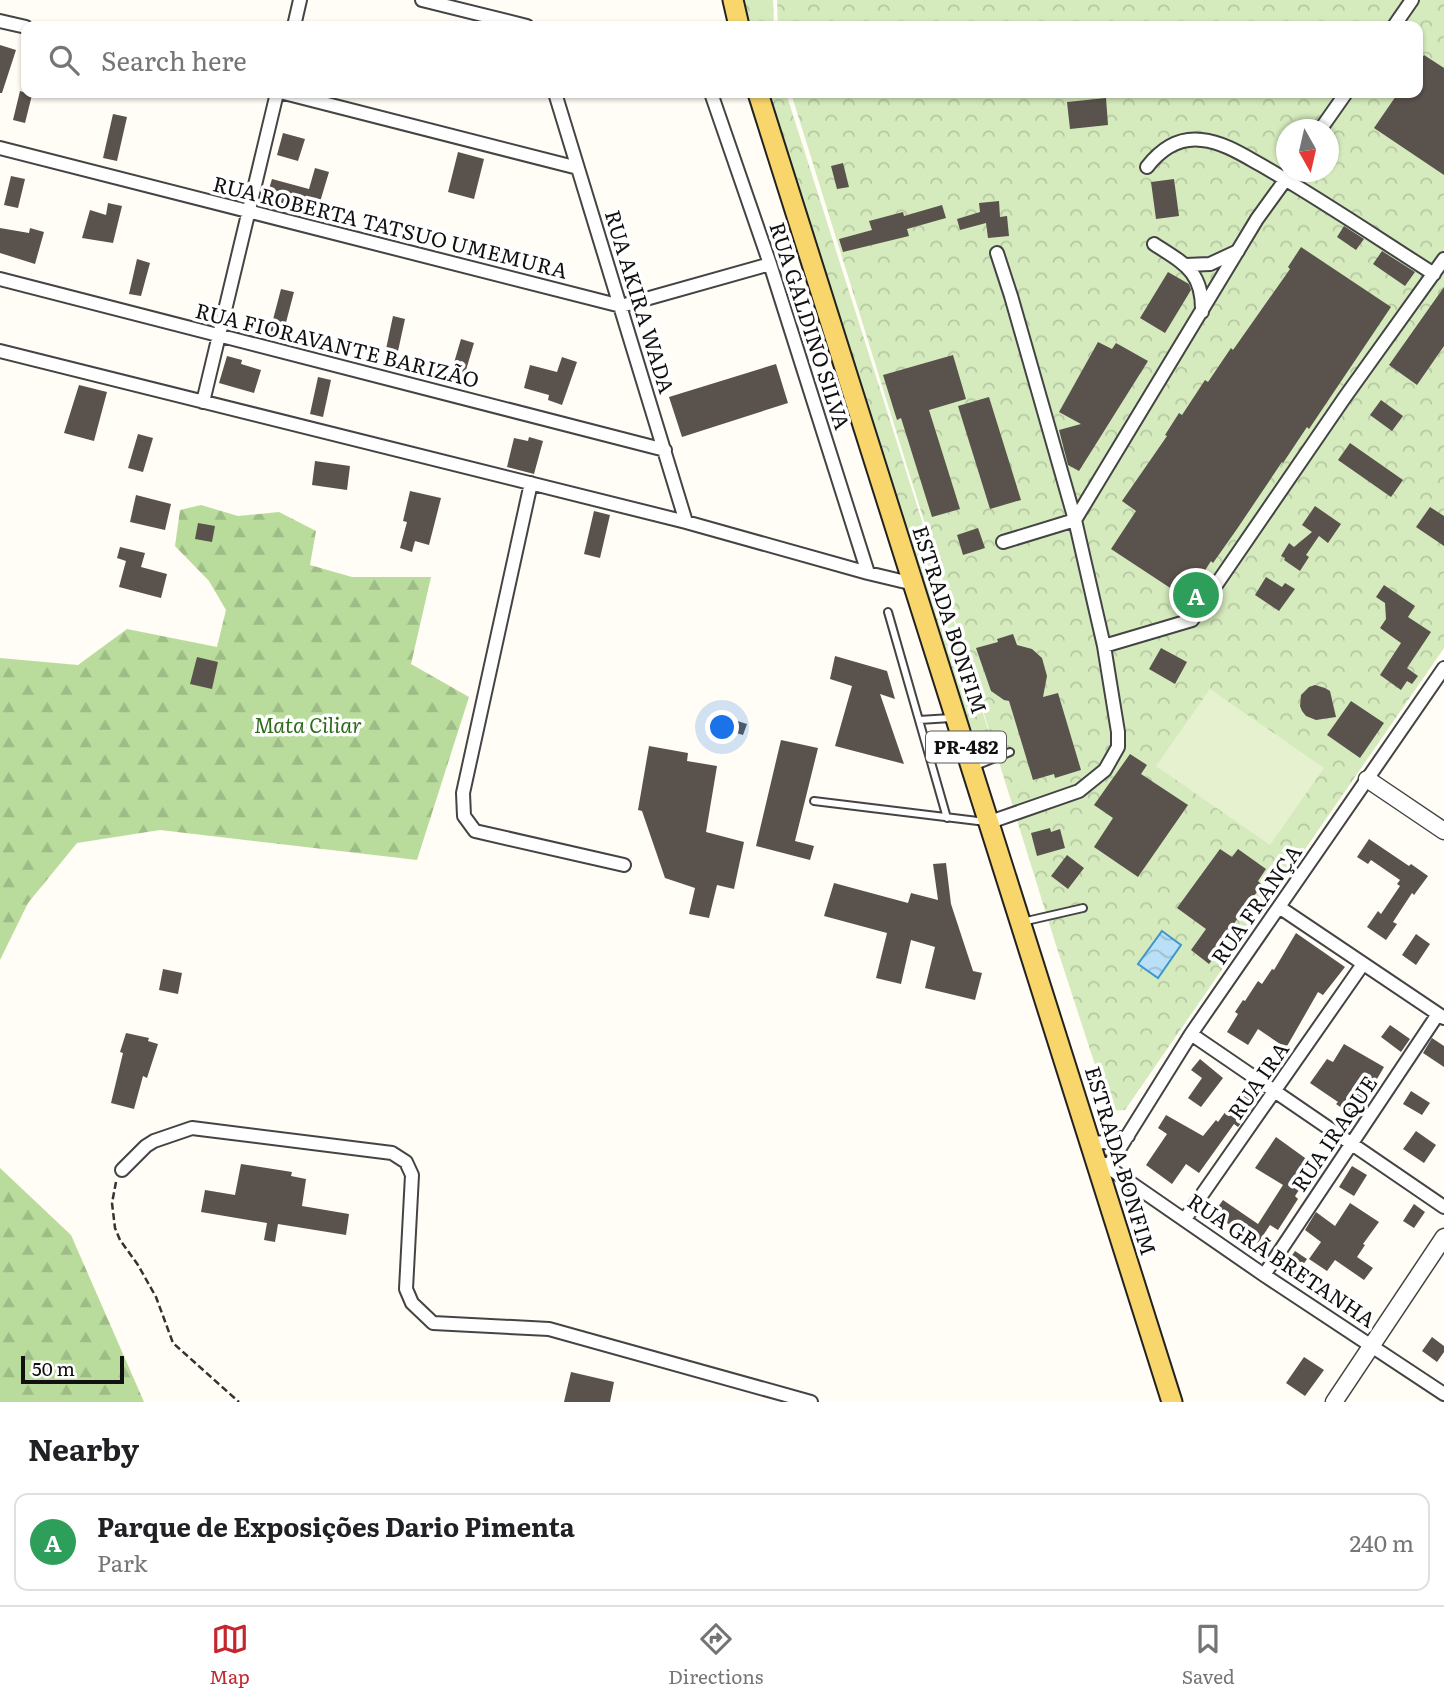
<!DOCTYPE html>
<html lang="en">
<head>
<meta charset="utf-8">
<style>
  :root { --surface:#fff; --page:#f2f2f2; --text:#202124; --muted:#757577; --line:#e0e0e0; --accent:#c4262e }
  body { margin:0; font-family:Literata,serif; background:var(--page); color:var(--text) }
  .compass { position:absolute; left:1276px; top:119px; width:63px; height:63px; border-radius:50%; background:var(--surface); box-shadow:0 2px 5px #0004; rotate:172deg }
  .scale { position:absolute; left:21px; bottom:18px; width:103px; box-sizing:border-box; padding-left:7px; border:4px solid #111; border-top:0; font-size:19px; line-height:24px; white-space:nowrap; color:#111; -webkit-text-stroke:5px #fff; paint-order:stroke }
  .you { position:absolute; left:723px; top:728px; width:24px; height:24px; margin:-18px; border:5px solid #fff; border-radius:50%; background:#1a73e8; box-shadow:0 0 0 10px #1a73e833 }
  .badge { display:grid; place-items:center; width:46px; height:46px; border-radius:50%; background:var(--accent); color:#fff; font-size:23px; font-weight:700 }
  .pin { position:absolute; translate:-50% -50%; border:4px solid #fff; box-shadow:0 2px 7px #0006 }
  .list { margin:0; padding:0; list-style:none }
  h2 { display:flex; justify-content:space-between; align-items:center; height:91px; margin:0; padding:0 28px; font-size:30px }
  h2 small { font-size:23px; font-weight:400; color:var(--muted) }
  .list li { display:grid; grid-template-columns:46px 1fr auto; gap:21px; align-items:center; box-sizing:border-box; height:98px; margin:0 14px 14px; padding:0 14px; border:2px solid var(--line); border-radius:14px }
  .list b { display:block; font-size:26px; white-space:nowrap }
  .list p { margin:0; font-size:23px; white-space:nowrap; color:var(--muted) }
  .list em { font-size:23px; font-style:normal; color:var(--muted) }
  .icon { flex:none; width:38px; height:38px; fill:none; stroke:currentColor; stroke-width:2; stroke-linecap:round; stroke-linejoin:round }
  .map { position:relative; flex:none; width:1444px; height:1402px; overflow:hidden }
  .search { position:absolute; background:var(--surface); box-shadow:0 2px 5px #0004; left:21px; right:21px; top:21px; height:77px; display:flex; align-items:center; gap:18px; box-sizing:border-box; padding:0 24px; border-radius:14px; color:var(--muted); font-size:26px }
  .sheet { height:203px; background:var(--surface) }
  nav { display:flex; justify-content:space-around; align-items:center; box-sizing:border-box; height:98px; border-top:2px solid var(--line); background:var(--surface); font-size:19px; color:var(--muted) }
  nav a { display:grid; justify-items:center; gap:4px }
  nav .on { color:var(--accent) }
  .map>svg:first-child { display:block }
  .forest { fill:url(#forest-firs) }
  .park { fill:url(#park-crowns); fill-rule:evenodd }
  .pitch { fill:#e6f2cf }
  .water { fill:url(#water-waves); stroke:#3f96cf; stroke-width:2 }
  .building { fill:#5a524d }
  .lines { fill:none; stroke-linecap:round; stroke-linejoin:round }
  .service-casing { stroke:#444; stroke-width:10 }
  .minor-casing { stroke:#444; stroke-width:16 }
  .tertiary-casing { stroke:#444; stroke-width:19 }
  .primary-casing { stroke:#222; stroke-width:23 }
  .path { stroke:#333; stroke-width:2.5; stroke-dasharray:7 3.5; stroke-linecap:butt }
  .service { stroke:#fff; stroke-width:6 }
  .minor { stroke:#fff; stroke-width:12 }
  .tertiary { stroke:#fff; stroke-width:16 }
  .primary { stroke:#f9d66b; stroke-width:19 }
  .labels { text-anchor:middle; stroke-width:7; stroke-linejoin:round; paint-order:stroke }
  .shield { fill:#fff; stroke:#585858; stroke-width:2 }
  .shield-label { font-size:19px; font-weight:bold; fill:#111 }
  .street-label { font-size:21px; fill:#111; stroke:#fff }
  .park-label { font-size:21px; font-style:italic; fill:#2f6b1f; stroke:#fff }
</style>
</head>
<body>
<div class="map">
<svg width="1444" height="1402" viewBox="0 0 1444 1402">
  <defs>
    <pattern id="forest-firs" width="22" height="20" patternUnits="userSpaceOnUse" patternTransform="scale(1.75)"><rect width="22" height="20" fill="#b9dc9c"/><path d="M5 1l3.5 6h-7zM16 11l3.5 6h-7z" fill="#9ebc85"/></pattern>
    <pattern id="park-crowns" width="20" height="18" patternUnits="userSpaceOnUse" patternTransform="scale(1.75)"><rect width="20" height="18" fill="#d5ebbd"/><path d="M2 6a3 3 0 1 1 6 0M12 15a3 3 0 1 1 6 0" fill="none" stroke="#b6c8a1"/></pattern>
    <pattern id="water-waves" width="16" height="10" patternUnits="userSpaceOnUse" patternTransform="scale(1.75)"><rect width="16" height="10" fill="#b9e0f7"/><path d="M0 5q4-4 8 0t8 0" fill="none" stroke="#9ebfd3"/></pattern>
  </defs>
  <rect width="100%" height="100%" fill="#fffdf5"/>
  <path class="forest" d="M 201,505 L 238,516 L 279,512 L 316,531 L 310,565 L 352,577 L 431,577 L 411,664 L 469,697 L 417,860 L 160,830 L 77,843 L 28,903 L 0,960 L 0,658 L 78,665 L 127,629 L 217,647 L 226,610 L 209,581 L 175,546 L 180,510 Z
    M 0,1168 L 71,1235 L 144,1402 L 0,1402 Z"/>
  <path class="park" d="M 740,0 L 773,0 L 774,26 L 746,26 Z
    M 777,0 L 1444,0 L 1444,648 L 1125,1110 L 1110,1111 L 1054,939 L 791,93 L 1418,93 L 1418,26 L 778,26 ZM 1286,130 L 1328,130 L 1328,172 L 1286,172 Z
    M 765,93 L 786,93 L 994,748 L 982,753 L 974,731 L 969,728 Z"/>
  <path class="pitch" d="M 1210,689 L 1324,768 L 1270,845 L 1156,766 Z"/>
  <path class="water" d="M 1162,931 L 1181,945 L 1158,978 L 1138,964 Z"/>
  <path class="building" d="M 0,45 L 16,50 L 2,93 L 0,93 Z
    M 1424,55 L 1444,68 L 1444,175 L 1374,128 L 1398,93 L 1418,93 L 1418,64 Z
    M 20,91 L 32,95 L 25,123 L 13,120 Z
    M 1106,98 L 1108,125 L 1070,129 L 1067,102 Z
    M 113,114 L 127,117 L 117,161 L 103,158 Z
    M 283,133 L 305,139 L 298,161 L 277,155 Z
    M 458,152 L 484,159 L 474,199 L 448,192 Z
    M 843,163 L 849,187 L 837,189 L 831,166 Z
    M 315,168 L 329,172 L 317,212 L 266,199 L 272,179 L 309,189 Z
    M 11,176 L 25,179 L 18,208 L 4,205 Z
    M 1174,179 L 1179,216 L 1156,219 L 1151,182 Z
    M 999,201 L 1000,217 L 1007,216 L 1009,236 L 988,238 L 986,223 L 960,230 L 957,219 L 980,212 L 979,203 Z
    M 108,203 L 122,206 L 113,243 L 82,238 L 90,210 L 106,215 Z
    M 942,205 L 946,218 L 907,229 L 909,236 L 843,252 L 839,239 L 872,230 L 869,221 L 903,212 L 904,216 Z
    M 1344,226 L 1364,239 L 1356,250 L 1337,237 Z
    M 0,228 L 29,233 L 30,228 L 44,232 L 35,264 L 0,253 Z
    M 1301,247 L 1391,307 L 1309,429 L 1307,427 L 1283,463 L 1282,462 L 1237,529 L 1213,563 L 1211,561 L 1187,599 L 1111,549 L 1136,511 L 1122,501 L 1167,436 L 1165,435 L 1179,413 L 1182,415 L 1205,380 L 1208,382 L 1231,348 L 1233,350 L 1290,269 L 1288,267 Z
    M 1382,251 L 1415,272 L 1405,286 L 1373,264 Z
    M 137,259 L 150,263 L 141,296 L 129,294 Z
    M 1168,272 L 1189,284 L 1191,290 L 1165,333 L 1140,318 Z
    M 1444,287 L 1444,346 L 1417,385 L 1389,365 Z
    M 281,289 L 294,292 L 283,334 L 270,331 Z
    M 393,316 L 405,319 L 398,351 L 386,349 Z
    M 461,339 L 474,343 L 464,377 L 451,373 Z
    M 1098,342 L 1112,349 L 1116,343 L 1148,361 L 1079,471 L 1068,465 L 1059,430 L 1081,424 L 1059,412 Z
    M 953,355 L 966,399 L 929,410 L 960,509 L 932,517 L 901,418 L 897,420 L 883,375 Z
    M 227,356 L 242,360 L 241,364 L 261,370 L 254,393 L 219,383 Z
    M 562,357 L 577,362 L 562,405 L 548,400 L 549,395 L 524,388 L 530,365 L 557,372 Z
    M 776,364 L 788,403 L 682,437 L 669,397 Z
    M 318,377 L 331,380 L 323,417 L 310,414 Z
    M 79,385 L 107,392 L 94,441 L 64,433 Z
    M 989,397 L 1021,500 L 990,509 L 958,406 Z
    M 1381,400 L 1403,416 L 1392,431 L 1370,415 Z
    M 138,434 L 153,438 L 143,472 L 128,468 Z
    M 529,437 L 543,441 L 534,474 L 507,467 L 514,438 L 528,441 Z
    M 1350,443 L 1403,480 L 1391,497 L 1338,460 Z
    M 315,461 L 350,466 L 347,490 L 312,485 Z
    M 410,491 L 441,498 L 429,545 L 415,541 L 412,552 L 400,548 L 407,522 L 403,521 Z
    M 136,495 L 171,504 L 165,530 L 130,522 Z
    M 1315,506 L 1341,524 L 1328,543 L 1319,536 L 1306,555 L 1309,557 L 1300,571 L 1284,560 L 1285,558 L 1281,556 L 1289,543 L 1294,547 L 1312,532 L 1302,525 Z
    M 1430,507 L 1444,516 L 1444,546 L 1416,527 Z
    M 594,511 L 610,515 L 600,558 L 584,554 Z
    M 198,523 L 215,526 L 212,542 L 195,539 Z
    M 978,528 L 985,548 L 963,555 L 957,535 Z
    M 120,547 L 145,553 L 141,567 L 167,574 L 161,598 L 119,587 L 126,561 L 117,558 Z
    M 1266,577 L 1282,587 L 1285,583 L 1295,589 L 1279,611 L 1255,595 Z
    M 1384,585 L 1415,606 L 1408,617 L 1431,632 L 1407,668 L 1418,676 L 1412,684 L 1407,681 L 1401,690 L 1380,675 L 1401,643 L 1380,628 L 1386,619 L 1385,603 L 1376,597 Z
    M 1013,634 L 1017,645 L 1032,649 L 1042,658 L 1047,676 L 1043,697 L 1058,693 L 1081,770 L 1055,778 L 1054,774 L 1033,780 L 1009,701 L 1004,700 L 991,691 L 976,648 L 998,642 L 997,639 Z
    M 1161,648 L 1187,662 L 1175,684 L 1149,669 Z
    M 835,656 L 887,671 L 895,699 L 880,694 L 904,764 L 835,746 L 852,686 L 830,679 Z
    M 197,657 L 218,662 L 212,689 L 190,684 Z
    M 1315,685 L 1325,688 L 1330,691 L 1336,717 L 1316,720 L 1306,716 L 1302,711 L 1300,706 L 1301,695 L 1309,687 Z
    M 1351,701 L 1384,723 L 1360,758 L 1327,735 Z
    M 721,716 L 747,724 L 743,735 L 733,732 L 730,741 L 715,737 Z
    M 781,740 L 818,748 L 795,841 L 814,846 L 810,860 L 756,846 Z
    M 649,746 L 688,753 L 687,761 L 717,766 L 706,832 L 744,842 L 734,889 L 717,885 L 709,918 L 689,914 L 695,888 L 665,878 L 642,811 L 638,810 Z
    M 1130,754 L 1147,765 L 1141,774 L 1188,805 L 1138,877 L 1094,847 L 1113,818 L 1094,805 Z
    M 1050,828 L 1051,832 L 1060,829 L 1065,848 L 1037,856 L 1031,833 Z
    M 1369,839 L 1409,866 L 1411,864 L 1428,876 L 1414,895 L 1412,893 L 1393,922 L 1397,924 L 1386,940 L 1367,927 L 1378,911 L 1381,914 L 1400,886 L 1397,884 L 1400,880 L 1371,860 L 1368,864 L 1357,857 Z
    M 1220,849 L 1232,857 L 1238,849 L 1266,869 L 1258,881 L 1262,885 L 1222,940 L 1225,943 L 1209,964 L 1191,950 L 1206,929 L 1177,908 Z
    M 1067,855 L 1084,868 L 1068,889 L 1051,876 Z
    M 946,863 L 951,904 L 973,971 L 982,973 L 975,1000 L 925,988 L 935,947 L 911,940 L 901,984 L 876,978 L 887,933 L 824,916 L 834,883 L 908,903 L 911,893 L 938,900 L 933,864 Z
    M 1296,933 L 1345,967 L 1323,995 L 1318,992 L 1286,1048 L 1258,1029 L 1248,1045 L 1227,1032 L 1238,1014 L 1235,1012 L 1243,1000 L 1245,1001 L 1258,981 L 1262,984 L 1272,969 L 1274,970 Z
    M 1416,934 L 1430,944 L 1416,965 L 1402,955 Z
    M 163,969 L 182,973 L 178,994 L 159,990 Z
    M 1390,1025 L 1410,1039 L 1401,1052 L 1381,1037 Z
    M 126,1033 L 149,1038 L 148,1041 L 158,1044 L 147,1078 L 143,1076 L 134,1109 L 111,1103 L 123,1053 L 120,1052 Z
    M 1432,1038 L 1444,1046 L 1444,1067 L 1423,1053 Z
    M 1344,1044 L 1384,1067 L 1363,1103 L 1366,1106 L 1358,1119 L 1336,1104 L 1338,1102 L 1310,1083 L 1327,1059 L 1333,1062 Z
    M 1200,1059 L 1223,1078 L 1201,1107 L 1188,1098 L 1202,1078 L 1191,1070 Z
    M 1244,1086 L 1255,1094 L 1243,1110 L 1248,1114 L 1238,1127 L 1234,1124 L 1199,1173 L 1186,1164 L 1172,1184 L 1146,1165 L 1167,1134 L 1158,1128 L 1166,1115 L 1203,1136 L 1216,1120 L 1218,1122 Z
    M 1411,1091 L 1430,1103 L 1422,1115 L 1403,1104 Z
    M 1416,1131 L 1436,1145 L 1424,1163 L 1403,1149 Z
    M 1276,1137 L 1312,1163 L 1301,1179 L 1305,1181 L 1295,1196 L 1298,1199 L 1278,1230 L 1270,1225 L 1258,1243 L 1213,1214 L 1223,1200 L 1258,1224 L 1283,1185 L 1255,1168 Z
    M 241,1164 L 292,1172 L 291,1176 L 306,1179 L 302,1206 L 349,1214 L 346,1235 L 278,1224 L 275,1242 L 264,1240 L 267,1223 L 201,1212 L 205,1190 L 235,1195 Z
    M 1352,1166 L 1367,1175 L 1354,1196 L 1339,1187 Z
    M 1350,1203 L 1379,1222 L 1363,1244 L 1365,1245 L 1357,1257 L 1373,1268 L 1364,1280 L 1335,1260 L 1327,1271 L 1309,1259 L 1321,1242 L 1305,1230 L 1316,1212 L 1335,1226 Z
    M 1414,1204 L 1425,1212 L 1414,1228 L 1403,1221 Z
    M 1295,1251 L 1307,1259 L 1296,1275 L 1284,1267 Z
    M 1432,1337 L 1444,1346 L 1444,1352 L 1437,1362 L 1422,1351 Z
    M 1304,1357 L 1324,1370 L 1305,1396 L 1286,1383 Z
    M 571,1372 L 614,1382 L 610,1402 L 564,1402 Z"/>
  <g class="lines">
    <defs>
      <path id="service" d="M 888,612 L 947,818
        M 919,720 L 951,718
        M 973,767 L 1010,752
        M 814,801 L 986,822
        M 1022,922 L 1083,908"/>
      <path id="minor" d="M 422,0 L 527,26
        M 0,21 L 26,27
        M 294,26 L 300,0
        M 1394,26 L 1412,0
        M 284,93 L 578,168
        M 555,93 L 686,522
        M 711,93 L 770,264 L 868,573
        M 1320,130 L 1346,93
        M 0,148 L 621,306 L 770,264
        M 1147,167 C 1161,149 1179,137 1202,140 C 1223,142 1243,155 1261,165 C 1320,199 1376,237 1434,274
        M 1154,244 C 1185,264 1203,272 1202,312
        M 997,253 L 1011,296 L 1075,520 L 1003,542
        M 1186,265 L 1210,264 L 1238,251
        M 0,279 L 665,450
        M 0,351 L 686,522 L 868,573 L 914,584
        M 203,402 L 277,93
        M 531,483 L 463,793 L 464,816 L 475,831 L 624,865
        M 1104,646 L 1192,620 L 1345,397 L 1444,259
        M 990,822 L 1079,791 L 1105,770 L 1118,747 L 1118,732 L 1104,646 L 1075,520 L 1257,219 L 1291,172
        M 1279,907 L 1444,1018
        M 1191,1034 L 1444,1207
        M 1091,1143 L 1106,1142 L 1128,1136
        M 1102,1163 L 1264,1275 L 1444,1394
        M 1108,1167 L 1191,1034 L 1444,668
        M 122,1170 L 146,1146 L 154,1141 L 192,1128 L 392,1153 L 406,1162 L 412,1175 L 406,1289 L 412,1303 L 433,1323 L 549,1329 L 811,1402
        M 1185,1219 L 1363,964
        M 1264,1275 L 1438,1014"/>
      <path id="tertiary" d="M 1367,779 L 1444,831
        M 1334,1402 L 1444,1237"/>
      <path id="primary" d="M 733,0 L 739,26
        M 758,93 L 1172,1402"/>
    </defs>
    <use href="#service" class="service-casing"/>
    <use href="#minor" class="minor-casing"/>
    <use href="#tertiary" class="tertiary-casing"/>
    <use href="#primary" class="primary-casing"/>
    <path class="path" d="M 116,1182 L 112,1203 L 115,1228 L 120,1240 L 138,1265 L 156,1297 L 173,1343 L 239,1402"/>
    <use href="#service" class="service"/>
    <use href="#minor" class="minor"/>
    <use href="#tertiary" class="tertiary"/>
    <use href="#primary" class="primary"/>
  </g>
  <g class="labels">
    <rect class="shield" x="926" y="731.5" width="80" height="31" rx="5"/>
    <g class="shield-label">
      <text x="966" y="754">PR-482</text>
    </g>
    <g class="street-label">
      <text transform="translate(390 228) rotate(14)" y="7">RUA ROBERTA TATSUO UMEMURA</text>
      <text transform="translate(639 302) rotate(73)" y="7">RUA AKIRA WADA</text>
      <text transform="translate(809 326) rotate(72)" y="7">RUA GALDINO SILVA</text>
      <text transform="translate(337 346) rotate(14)" y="7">RUA FIORAVANTE BARIZÃO</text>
      <text transform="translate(949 620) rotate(72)" y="7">ESTRADA BONFIM</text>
      <text transform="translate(1257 905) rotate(-55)" y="7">RUA FRANÇA</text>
      <text transform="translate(1259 1081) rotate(-55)" y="7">RUA IRA</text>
      <text transform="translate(1335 1134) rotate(-56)" y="7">RUA IRAQUE</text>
      <text transform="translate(1120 1161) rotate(73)" y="7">ESTRADA BONFIM</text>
      <text transform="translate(1281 1261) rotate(34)" y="7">RUA GRÃ BRETANHA</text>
    </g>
    <g class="park-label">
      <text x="308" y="733">Mata Ciliar</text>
    </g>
  </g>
</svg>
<svg class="compass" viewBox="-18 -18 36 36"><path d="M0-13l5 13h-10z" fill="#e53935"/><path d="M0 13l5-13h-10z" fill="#757577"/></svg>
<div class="scale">50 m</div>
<div class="you"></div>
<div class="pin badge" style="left:1196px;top:595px;background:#2e9e5b">A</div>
<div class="search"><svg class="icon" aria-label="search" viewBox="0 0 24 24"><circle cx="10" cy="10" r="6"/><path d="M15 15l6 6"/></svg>Search here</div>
</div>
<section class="sheet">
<h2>Nearby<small></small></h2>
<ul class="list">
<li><span class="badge" style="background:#2e9e5b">A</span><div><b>Parque de Exposições Dario Pimenta</b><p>Park</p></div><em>240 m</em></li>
</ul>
</section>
<nav>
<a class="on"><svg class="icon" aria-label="map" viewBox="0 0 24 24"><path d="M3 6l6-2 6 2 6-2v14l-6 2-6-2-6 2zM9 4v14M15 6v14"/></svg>Map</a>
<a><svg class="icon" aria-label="directions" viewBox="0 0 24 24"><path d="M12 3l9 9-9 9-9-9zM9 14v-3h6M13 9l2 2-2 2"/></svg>Directions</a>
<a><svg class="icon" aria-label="saved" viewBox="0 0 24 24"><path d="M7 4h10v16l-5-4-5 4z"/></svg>Saved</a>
</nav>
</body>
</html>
